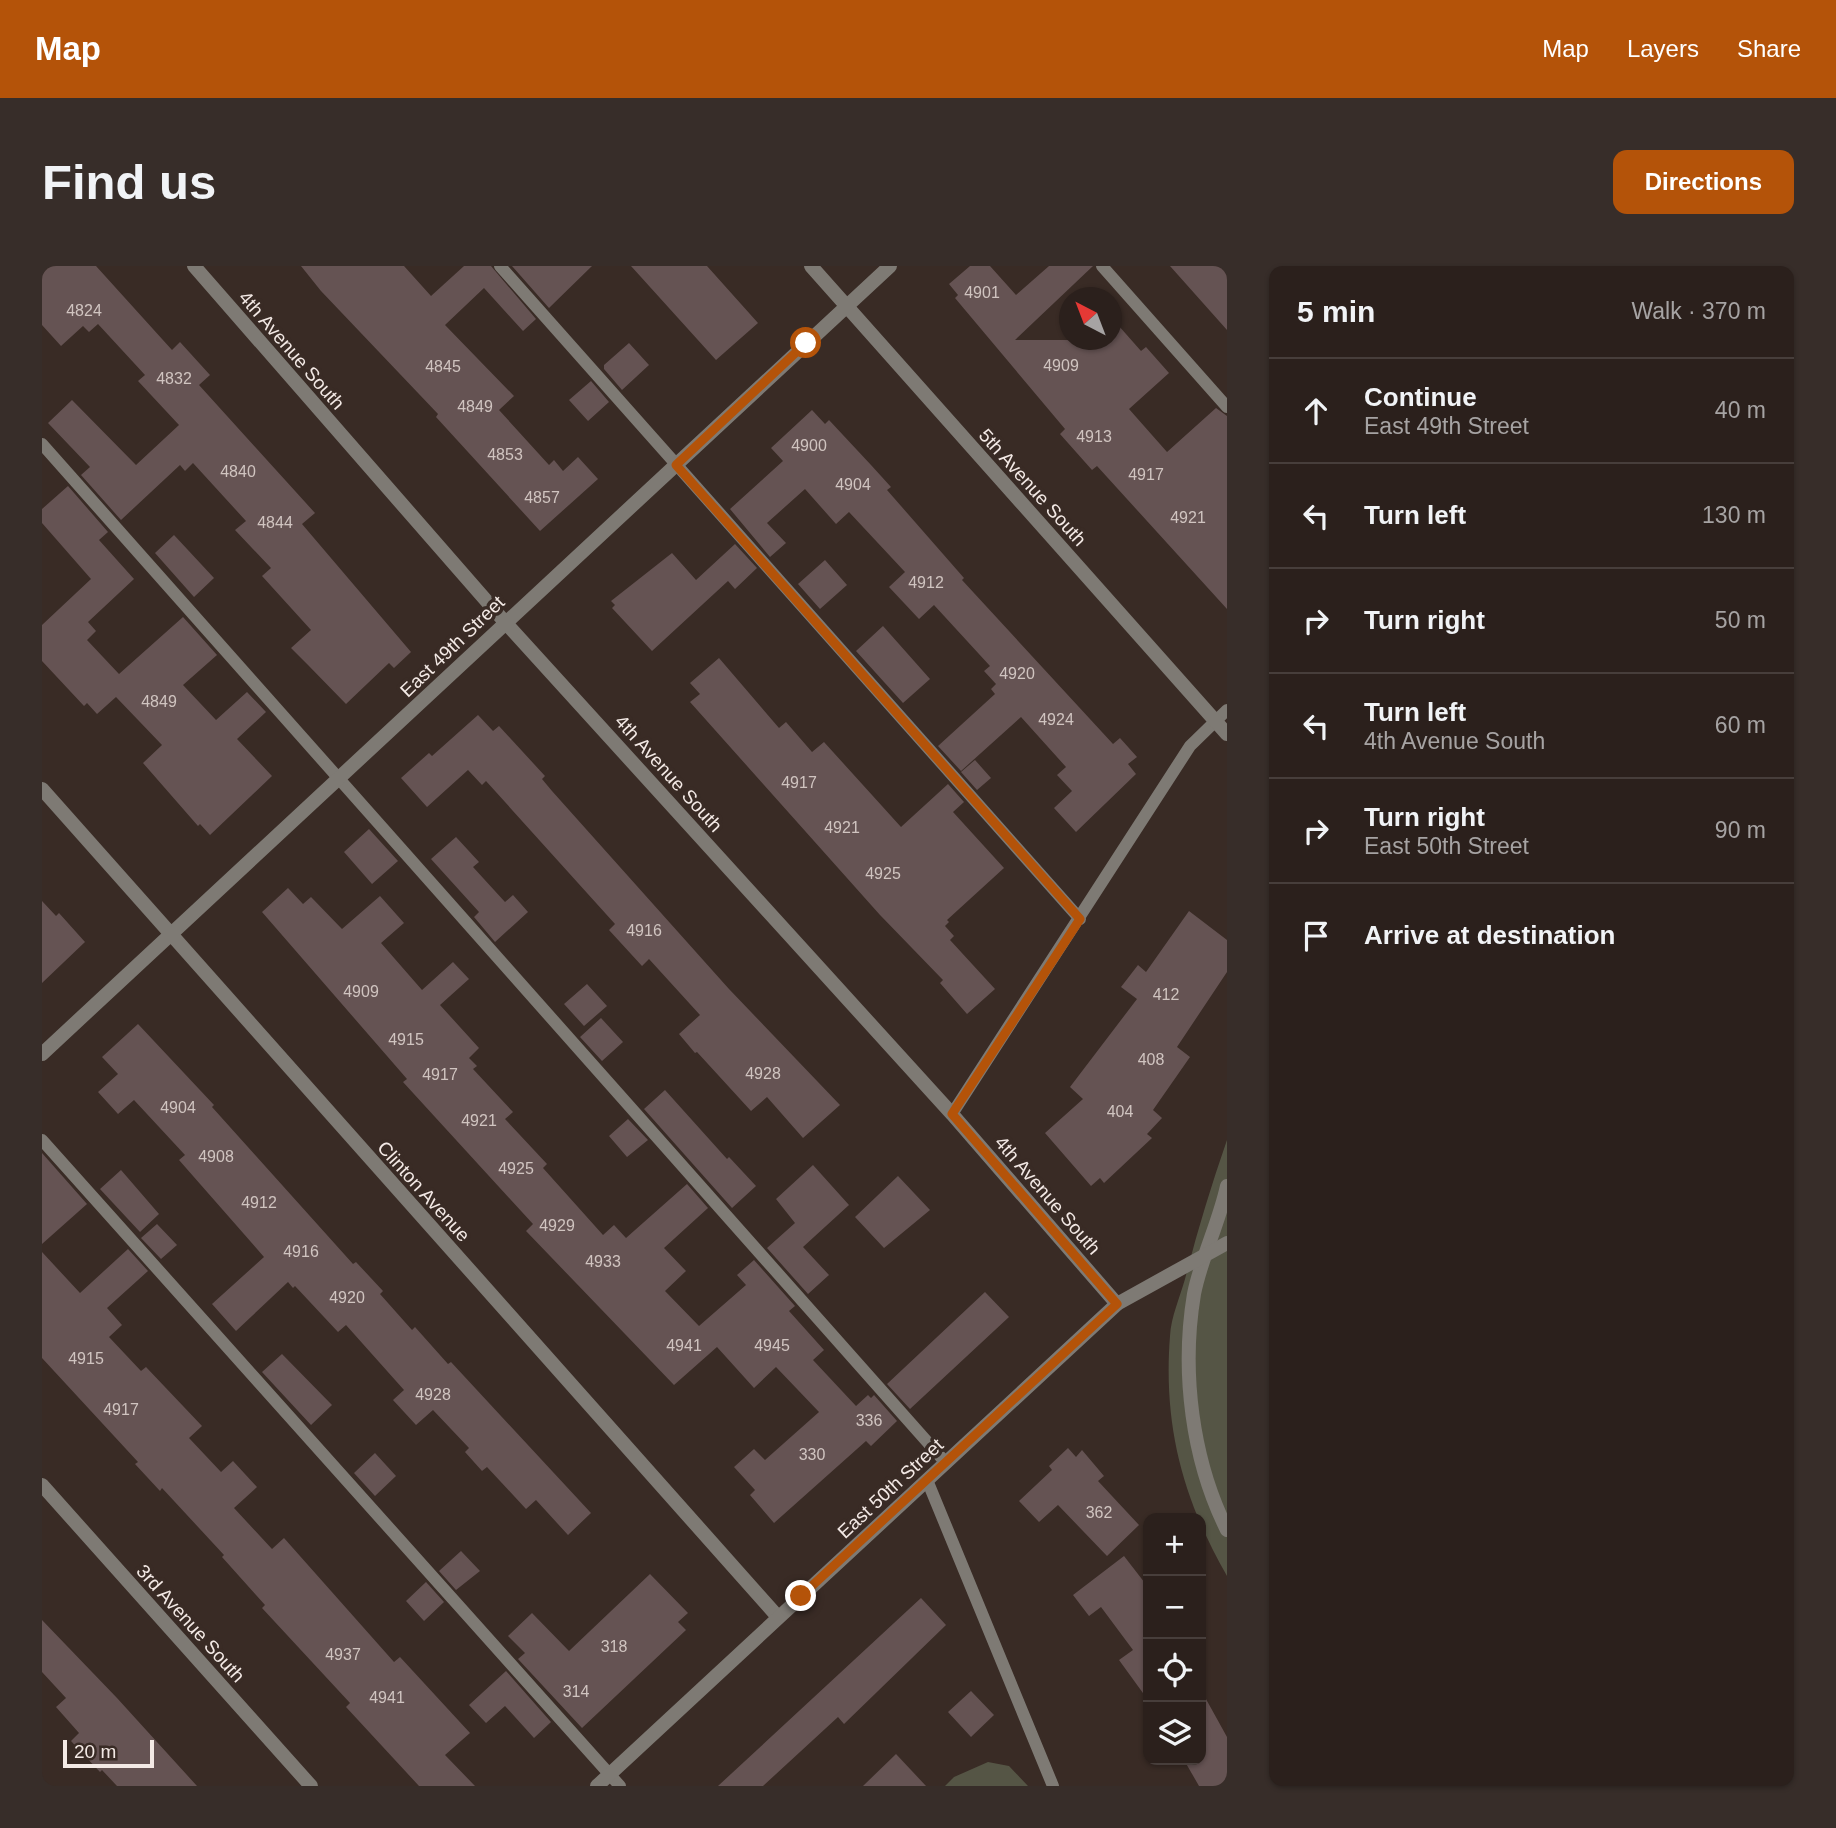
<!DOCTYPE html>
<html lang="en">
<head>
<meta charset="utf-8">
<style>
  :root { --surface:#2b201c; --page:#372d29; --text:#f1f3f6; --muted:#a6a3a3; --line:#473e3b; --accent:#b45309 }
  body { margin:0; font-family:Arial,sans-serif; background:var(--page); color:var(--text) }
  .controls { position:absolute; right:21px; bottom:21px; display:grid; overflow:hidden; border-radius:14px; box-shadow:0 2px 5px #0004 }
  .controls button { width:63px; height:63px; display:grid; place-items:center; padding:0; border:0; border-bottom:2px solid var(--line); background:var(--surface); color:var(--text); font:35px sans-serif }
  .compass { position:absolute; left:1017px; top:21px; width:63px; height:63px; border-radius:50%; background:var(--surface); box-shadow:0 2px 5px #0004; rotate:318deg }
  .scale { position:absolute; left:21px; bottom:18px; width:91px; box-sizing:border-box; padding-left:7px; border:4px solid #f3e9e5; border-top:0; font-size:19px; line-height:24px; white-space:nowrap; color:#f3e9e5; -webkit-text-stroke:5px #392b25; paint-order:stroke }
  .stop { position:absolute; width:21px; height:21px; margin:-16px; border:5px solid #b45309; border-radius:50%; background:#fff }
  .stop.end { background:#b45309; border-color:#fff; box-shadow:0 2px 7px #0008 }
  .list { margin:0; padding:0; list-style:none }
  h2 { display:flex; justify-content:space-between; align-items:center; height:91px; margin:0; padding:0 28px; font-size:30px }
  h2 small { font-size:23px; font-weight:400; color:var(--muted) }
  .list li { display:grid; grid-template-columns:46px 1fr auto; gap:21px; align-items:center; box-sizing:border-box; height:105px; padding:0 28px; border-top:2px solid var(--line) }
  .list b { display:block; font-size:26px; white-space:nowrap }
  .list p { margin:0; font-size:23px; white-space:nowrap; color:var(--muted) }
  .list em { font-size:23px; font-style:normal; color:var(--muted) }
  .icon { flex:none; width:38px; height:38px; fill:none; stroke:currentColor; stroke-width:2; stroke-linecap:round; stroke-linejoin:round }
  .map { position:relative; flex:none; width:1185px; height:1520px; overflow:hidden; border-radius:14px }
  header { display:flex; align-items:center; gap:42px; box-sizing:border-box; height:98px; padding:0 35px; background:var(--accent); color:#fff }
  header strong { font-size:33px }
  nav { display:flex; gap:38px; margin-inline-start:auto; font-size:24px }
  .intro { display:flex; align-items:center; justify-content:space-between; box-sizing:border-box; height:168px; padding:0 42px }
  h1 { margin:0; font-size:49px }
  .button { padding:18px 32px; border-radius:14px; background:var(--accent); color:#fff; font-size:24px; font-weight:700 }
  main { display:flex; gap:42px; padding:0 42px }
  aside { flex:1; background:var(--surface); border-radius:14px; box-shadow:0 2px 5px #0004 }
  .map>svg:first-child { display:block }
  .green { fill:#555545 }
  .building { fill:#655353 }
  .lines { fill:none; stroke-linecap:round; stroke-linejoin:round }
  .service { stroke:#7e7a74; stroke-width:12 }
  .minor { stroke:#7e7a74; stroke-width:14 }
  .tertiary { stroke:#7e7a74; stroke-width:14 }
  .route { stroke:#b45309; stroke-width:9 }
  .labels { text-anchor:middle; stroke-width:7; stroke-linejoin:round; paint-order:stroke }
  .number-label { font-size:16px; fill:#d0c4c0 }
  .street-label { font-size:19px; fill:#f3e9e5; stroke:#392b25 }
</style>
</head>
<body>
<header>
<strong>Map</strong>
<nav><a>Map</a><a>Layers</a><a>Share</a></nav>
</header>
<div class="intro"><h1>Find us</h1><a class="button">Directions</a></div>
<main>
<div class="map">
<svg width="1185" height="1520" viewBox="0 0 1185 1520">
  <rect width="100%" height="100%" fill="#392b25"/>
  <path class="green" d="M 1185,874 L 1185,1310 C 1141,1233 1121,1160 1128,1070 C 1129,1051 1138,1031 1143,1013 C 1155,966 1169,920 1185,874 Z
    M 946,1496 L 967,1500 L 986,1520 L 903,1520 L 912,1511 Z"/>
  <path class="building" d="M 0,0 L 54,0 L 130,84 L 138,76 L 168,109 L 157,119 L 273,247 L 260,258 L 369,386 L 352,402 L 347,397 L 304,438 L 266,399 L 249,382 L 269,364 L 220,310 L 229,302 L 193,264 L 204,255 L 151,197 L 143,205 L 138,199 L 79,254 L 39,209 L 48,201 L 6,157 L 30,134 L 94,199 L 137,159 L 96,115 L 103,109 L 56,58 L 47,66 L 41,60 L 19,80 L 0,59 Z
    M 259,0 L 362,0 L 389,30 L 422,0 L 449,0 L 494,53 L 481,65 L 442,22 L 403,59 L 472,130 L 457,144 L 507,199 L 512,194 L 521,205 L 536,191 L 556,213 L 498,265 L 394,151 L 396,148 L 279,25 Z
    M 470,0 L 550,0 L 507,42 Z
    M 589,0 L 665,0 L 716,57 L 674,94 Z
    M 928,0 L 948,0 L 974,29 L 1007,0 L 1051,0 L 973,74 L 1069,74 L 1069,51 L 1099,85 L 1104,81 L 1127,107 L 1087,143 L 1125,186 L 1174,142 L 1185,150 L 1185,343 L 1055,200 L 1050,204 L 1018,168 L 1023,163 L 913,32 L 916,29 L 907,18 Z
    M 1128,0 L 1185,0 L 1185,64 Z
    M 587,77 L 607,99 L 580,124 L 562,103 L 562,99 Z
    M 549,115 L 567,136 L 546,155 L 527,134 Z
    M 770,144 L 783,158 L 787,154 L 829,199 L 849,221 L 845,224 L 922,312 L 920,314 L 1071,478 L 1078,472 L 1095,491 L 1086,498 L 1094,508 L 1034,566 L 1012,542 L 1030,525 L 1015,509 L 1024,501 L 979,451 L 919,505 L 896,480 L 953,428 L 949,423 L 954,418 L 942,405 L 948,400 L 892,339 L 877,353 L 847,321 L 863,306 L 807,246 L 794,258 L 763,223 L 725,257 L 744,277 L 728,291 L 688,243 L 741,195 L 729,182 Z
    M 26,220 L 66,266 L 57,274 L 92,313 L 46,356 L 54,365 L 45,374 L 77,408 L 141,351 L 175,389 L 141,419 L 174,454 L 205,426 L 224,446 L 195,473 L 230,510 L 168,569 L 158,558 L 156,560 L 101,497 L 120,479 L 74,431 L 55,448 L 45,437 L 42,440 L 0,395 L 0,359 L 49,313 L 0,257 L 0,243 Z
    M 132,269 L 172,312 L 152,331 L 113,287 Z
    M 693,278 L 715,302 L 693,323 L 686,315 L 610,385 L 570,342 L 573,339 L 569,335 L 630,287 L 654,314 Z
    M 783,294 L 805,319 L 778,343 L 756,318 Z
    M 841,360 L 888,413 L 861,437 L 814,385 Z
    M 677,392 L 737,462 L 744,456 L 770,486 L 782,476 L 859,561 L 906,518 L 922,536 L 911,546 L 962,602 L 905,654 L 907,656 L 903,660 L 912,670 L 908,674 L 953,723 L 925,748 L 898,717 L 901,714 L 838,649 L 648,436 L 658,428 L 648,417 Z
    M 436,449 L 451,465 L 457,460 L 503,510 L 500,513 L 510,525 L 687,723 L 798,839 L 761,872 L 725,831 L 709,845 L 655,786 L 653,787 L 637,768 L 658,749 L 607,693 L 600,700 L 567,664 L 573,658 L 444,515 L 440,519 L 426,504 L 385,541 L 359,512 L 387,487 L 390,490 Z
    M 933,494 L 949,512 L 935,524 L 919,506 Z
    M 327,563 L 356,595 L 330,618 L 302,586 Z
    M 414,571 L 437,596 L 431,601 L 463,636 L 471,629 L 486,646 L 453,676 L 432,651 L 437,646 L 389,593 Z
    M 246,622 L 261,638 L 269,631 L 300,663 L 338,630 L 362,657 L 339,677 L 380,724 L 411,696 L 427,713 L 398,739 L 437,782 L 427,792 L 435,800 L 431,803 L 471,846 L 463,853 L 505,898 L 501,902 L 561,969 L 572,959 L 584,972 L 645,918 L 666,942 L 622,982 L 644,1005 L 623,1025 L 657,1060 L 704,1019 L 695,1009 L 712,994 L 753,1040 L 747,1045 L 782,1084 L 771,1094 L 814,1140 L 826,1129 L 829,1132 L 832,1129 L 855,1155 L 829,1180 L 824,1175 L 732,1257 L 708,1229 L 713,1224 L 692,1201 L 712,1183 L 723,1194 L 777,1146 L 734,1101 L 712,1122 L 675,1081 L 632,1119 L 484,965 L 491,958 L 361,816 L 365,813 L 220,646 Z
    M 0,635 L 14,650 L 17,647 L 43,676 L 0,717 Z
    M 1147,645 L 1185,674 L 1185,706 L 1135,781 L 1148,791 L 1111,844 L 1120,852 L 1105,868 L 1110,872 L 1062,917 L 1058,912 L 1049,920 L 1003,867 L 1041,833 L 1028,821 L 1095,733 L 1079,721 L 1096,699 L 1104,706 Z
    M 545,718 L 565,740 L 542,760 L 522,738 Z
    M 559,752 L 581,776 L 560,795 L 538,771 Z
    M 96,758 L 172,839 L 170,841 L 311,998 L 314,996 L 341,1025 L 338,1028 L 370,1064 L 373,1061 L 406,1098 L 409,1096 L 549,1247 L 526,1269 L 494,1234 L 484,1243 L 445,1201 L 440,1205 L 423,1186 L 427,1182 L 391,1144 L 374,1159 L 351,1134 L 362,1124 L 304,1059 L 296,1066 L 253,1020 L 251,1022 L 246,1016 L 194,1065 L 170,1038 L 222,991 L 137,894 L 143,889 L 92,834 L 76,848 L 56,826 L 76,808 L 60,791 Z
    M 623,824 L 685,893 L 687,891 L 714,920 L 690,942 L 602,843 Z
    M 586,853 L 606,874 L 585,891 L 567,870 Z
    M 0,887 L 45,938 L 0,978 Z
    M 771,899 L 807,939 L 761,981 L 787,1009 L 766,1028 L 725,982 L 753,957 L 734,933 Z
    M 79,904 L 117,948 L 98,966 L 58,923 Z
    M 856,910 L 888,944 L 842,982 L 813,951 Z
    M 115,958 L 135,979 L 119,993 L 99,972 Z
    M 86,983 L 106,1005 L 65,1042 L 80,1059 L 67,1071 L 99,1105 L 104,1101 L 160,1160 L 147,1172 L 179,1206 L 191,1195 L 215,1221 L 192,1242 L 230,1283 L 242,1272 L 352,1396 L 358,1391 L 428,1467 L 403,1489 L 433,1520 L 377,1520 L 304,1441 L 308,1437 L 220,1342 L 223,1339 L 180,1291 L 182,1289 L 120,1222 L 118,1225 L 93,1198 L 96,1196 L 0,1092 L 0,986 L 38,1027 Z
    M 943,1026 L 967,1051 L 868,1143 L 845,1118 Z
    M 240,1088 L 290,1139 L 269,1159 L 220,1106 Z
    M 1026,1182 L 1034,1191 L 1040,1184 L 1062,1210 L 1056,1215 L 1097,1259 L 1065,1290 L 1016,1239 L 997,1256 L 977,1235 L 1010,1204 L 1007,1200 Z
    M 333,1187 L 354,1210 L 333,1230 L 312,1207 Z
    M 419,1285 L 438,1305 L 414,1324 L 397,1305 Z
    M 1082,1290 L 1106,1321 L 1106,1434 L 1077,1394 L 1091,1384 L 1059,1341 L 1047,1350 L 1031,1329 Z
    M 608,1308 L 646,1347 L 636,1356 L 644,1364 L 540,1462 L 476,1393 L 483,1387 L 466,1370 L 490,1347 L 527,1385 Z
    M 384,1316 L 402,1336 L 382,1355 L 364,1335 Z
    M 879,1332 L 904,1359 L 802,1458 L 796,1451 L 721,1520 L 676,1520 Z
    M 0,1354 L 75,1432 L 155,1520 L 75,1520 L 60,1504 L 58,1506 L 29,1475 L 37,1467 L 14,1441 L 24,1432 L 0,1406 Z
    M 464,1405 L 509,1456 L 492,1472 L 463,1440 L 444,1457 L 427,1439 Z
    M 1159,1424 L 1185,1471 L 1185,1520 L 1157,1520 L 1142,1494 L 1159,1494 Z
    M 929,1425 L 952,1449 L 929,1471 L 906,1446 Z
    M 854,1488 L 884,1520 L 821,1520 Z"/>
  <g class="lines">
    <path class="service" d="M 458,0 L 1038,653
      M 1060,0 L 1185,141
      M 0,178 L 904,1197
      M 910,848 L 1148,480 L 1185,444
      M 0,874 L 578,1520
      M 885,1214 L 1011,1520"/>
    <path class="minor" d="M 152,0 L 462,355 L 910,848 L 1075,1038
      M 769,0 L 1185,468
      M 0,523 L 736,1351
      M 0,788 L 848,0
      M 1185,920 C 1177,957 1159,992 1152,1028 C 1139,1106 1150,1194 1185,1264
      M 0,1219 L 269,1520"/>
    <path class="tertiary" d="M 555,1520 L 1075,1038 L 1185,977"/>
  </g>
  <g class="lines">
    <path class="route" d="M 759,1330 L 1075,1038 L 910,848 L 1038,653 L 634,199 L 764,77"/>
  </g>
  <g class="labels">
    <g class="number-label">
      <text x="940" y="32">4901</text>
      <text x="42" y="50">4824</text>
      <text x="1019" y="105">4909</text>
      <text x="401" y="106">4845</text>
      <text x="132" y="118">4832</text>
      <text x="433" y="146">4849</text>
      <text x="1052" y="176">4913</text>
      <text x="767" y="185">4900</text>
      <text x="463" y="194">4853</text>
      <text x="196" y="211">4840</text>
      <text x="1104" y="214">4917</text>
      <text x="811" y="224">4904</text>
      <text x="500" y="237">4857</text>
      <text x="1146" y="257">4921</text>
      <text x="233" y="262">4844</text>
      <text x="884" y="322">4912</text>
      <text x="975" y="413">4920</text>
      <text x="117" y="441">4849</text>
      <text x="1014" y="459">4924</text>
      <text x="757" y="522">4917</text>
      <text x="800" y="567">4921</text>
      <text x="841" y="613">4925</text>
      <text x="602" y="670">4916</text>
      <text x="319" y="731">4909</text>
      <text x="1124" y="734">412</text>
      <text x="364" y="779">4915</text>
      <text x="1109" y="799">408</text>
      <text x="721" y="813">4928</text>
      <text x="398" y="814">4917</text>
      <text x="136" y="847">4904</text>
      <text x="1078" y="851">404</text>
      <text x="437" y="860">4921</text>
      <text x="174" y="896">4908</text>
      <text x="474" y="908">4925</text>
      <text x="217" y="942">4912</text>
      <text x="515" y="965">4929</text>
      <text x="259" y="991">4916</text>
      <text x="561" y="1001">4933</text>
      <text x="305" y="1037">4920</text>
      <text x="642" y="1085">4941</text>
      <text x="730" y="1085">4945</text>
      <text x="44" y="1098">4915</text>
      <text x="391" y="1134">4928</text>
      <text x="79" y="1149">4917</text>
      <text x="827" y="1160">336</text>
      <text x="770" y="1194">330</text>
      <text x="1057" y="1252">362</text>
      <text x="572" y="1386">318</text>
      <text x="301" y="1394">4937</text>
      <text x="534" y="1431">314</text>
      <text x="345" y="1437">4941</text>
    </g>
    <g class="street-label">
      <text transform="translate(250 84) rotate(49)" y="7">4th Avenue South</text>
      <text transform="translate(991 221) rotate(48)" y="7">5th Avenue South</text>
      <text transform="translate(410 380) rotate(-44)" y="7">East 49th Street</text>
      <text transform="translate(627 507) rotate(48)" y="7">4th Avenue South</text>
      <text transform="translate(382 925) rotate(48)" y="7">Clinton Avenue</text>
      <text transform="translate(1006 929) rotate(49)" y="7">4th Avenue South</text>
      <text transform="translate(848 1222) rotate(-43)" y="7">East 50th Street</text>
      <text transform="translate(149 1357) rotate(48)" y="7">3rd Avenue South</text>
    </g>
  </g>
</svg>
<div class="controls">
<button>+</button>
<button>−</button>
<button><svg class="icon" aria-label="locate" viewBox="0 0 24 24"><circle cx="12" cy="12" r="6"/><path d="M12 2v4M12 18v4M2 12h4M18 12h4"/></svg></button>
<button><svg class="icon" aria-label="layers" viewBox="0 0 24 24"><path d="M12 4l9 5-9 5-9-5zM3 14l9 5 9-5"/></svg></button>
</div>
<svg class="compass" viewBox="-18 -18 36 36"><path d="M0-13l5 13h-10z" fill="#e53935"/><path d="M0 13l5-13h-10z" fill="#a6a3a3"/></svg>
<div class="scale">20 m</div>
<div class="stop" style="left:764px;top:77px"></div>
<div class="stop end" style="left:759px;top:1330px"></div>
</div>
<aside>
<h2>5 min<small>Walk · 370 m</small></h2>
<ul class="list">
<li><svg class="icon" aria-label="ahead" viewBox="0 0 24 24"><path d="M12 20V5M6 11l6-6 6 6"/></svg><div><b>Continue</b><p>East 49th Street</p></div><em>40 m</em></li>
<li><svg class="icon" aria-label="left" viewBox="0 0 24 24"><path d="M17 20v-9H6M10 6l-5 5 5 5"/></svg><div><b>Turn left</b></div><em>130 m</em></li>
<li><svg class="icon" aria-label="right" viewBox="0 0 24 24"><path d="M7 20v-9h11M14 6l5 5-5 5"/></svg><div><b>Turn right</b></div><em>50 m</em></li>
<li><svg class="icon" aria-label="left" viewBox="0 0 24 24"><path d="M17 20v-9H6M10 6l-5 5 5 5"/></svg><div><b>Turn left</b><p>4th Avenue South</p></div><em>60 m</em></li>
<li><svg class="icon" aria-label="right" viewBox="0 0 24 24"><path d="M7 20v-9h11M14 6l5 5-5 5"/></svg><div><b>Turn right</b><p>East 50th Street</p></div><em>90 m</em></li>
<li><svg class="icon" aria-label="arrive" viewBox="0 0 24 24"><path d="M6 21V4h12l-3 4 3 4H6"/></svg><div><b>Arrive at destination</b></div></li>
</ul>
</aside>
</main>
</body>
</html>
